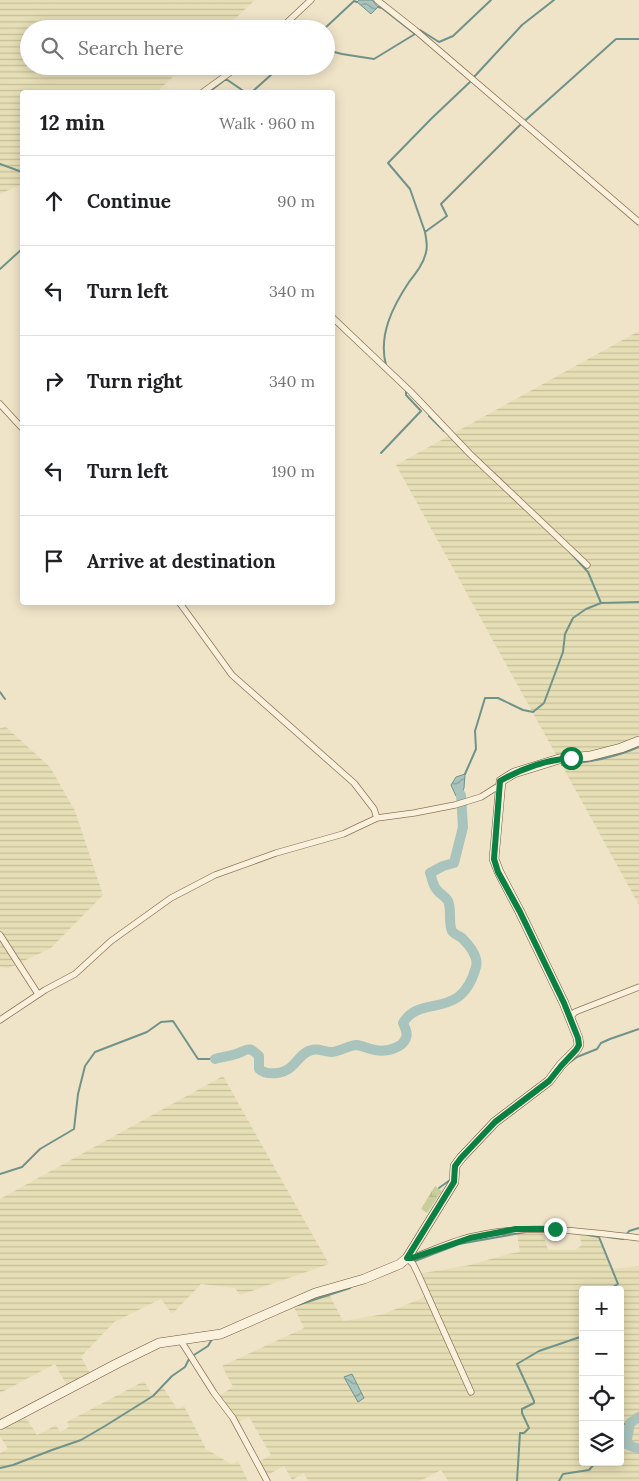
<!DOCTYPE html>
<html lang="en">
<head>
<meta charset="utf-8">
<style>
  :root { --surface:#fff; --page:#f6f6f6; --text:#202124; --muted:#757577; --line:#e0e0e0 }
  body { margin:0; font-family:Lora,serif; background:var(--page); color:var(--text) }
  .controls { position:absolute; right:15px; bottom:15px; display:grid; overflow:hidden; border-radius:5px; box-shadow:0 2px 12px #0003 }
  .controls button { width:45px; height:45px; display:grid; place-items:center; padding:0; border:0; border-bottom:1px solid var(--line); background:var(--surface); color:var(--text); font:25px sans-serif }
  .stop { position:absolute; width:15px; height:15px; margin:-11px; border:4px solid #0b8043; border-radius:50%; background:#fff }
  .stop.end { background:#0b8043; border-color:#fff; box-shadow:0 1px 5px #0008 }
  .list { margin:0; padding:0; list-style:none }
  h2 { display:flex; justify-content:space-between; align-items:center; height:65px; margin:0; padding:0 20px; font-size:21px }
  h2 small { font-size:16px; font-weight:400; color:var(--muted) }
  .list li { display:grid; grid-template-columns:32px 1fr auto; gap:15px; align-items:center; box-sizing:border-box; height:90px; padding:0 20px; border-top:1px solid var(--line) }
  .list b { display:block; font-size:19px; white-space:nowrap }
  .list em { font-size:16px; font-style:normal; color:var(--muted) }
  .icon { flex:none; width:28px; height:28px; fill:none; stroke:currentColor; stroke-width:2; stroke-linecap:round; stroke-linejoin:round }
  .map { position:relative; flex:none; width:639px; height:1481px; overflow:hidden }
  .search { position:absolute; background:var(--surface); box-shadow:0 2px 12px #0003; left:20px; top:20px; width:315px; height:55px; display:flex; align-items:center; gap:12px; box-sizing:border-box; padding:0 18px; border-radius:28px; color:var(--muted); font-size:19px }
  .panel { position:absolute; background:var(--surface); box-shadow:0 2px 12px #0003; left:20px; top:90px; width:315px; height:515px; border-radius:5px }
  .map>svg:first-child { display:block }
  .farmland { fill:url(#farmland-rules); fill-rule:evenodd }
  .wetland { fill:url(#wetland-marsh) }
  .water { fill:url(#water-waves); stroke:#6f938a }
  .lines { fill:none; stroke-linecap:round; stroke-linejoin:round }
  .stream { stroke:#6f938a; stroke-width:2 }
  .river { stroke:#a9c4bc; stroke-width:10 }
  .minor-casing { stroke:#8d765c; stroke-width:7 }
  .secondary-casing { stroke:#6f573f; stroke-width:10 }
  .minor { stroke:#faf1dc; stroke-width:5.5 }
  .secondary { stroke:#faf1dc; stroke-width:9 }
  .route { stroke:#0b8043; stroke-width:6 }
</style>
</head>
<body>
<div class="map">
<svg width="639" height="1481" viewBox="0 0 639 1481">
  <defs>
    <pattern id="farmland-rules" width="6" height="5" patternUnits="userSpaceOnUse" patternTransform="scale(1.25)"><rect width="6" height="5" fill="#e6deb5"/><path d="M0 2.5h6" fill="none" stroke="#c6bf9b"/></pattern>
    <pattern id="wetland-marsh" width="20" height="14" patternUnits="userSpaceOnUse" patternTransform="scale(1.25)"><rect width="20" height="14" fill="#c9cf9b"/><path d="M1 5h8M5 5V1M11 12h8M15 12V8" fill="none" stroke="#aeb285"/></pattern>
    <pattern id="water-waves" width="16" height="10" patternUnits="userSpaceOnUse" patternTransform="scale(1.25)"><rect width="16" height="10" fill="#a9c4bc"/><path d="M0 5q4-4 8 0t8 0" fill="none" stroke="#8ba098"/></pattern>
  </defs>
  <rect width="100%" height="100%" fill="#f0e4c8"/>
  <path class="farmland" d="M 0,0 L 255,0 L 224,29 L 29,29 L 29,66 L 184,66 L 157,92 L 22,92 L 22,184 L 0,194 Z
    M 639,331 L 639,905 L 396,465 Z
    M 6,727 L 50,767 L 75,811 L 103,895 L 51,948 L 9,968 L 0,967 L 0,728 Z
    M 223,1076 L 329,1264 L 240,1295 L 235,1288 L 201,1284 L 172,1314 L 161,1299 L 114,1322 L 81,1357 L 92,1377 L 69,1389 L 55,1364 L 0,1393 L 0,1199 Z
    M 541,1228 L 548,1250 L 575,1250 L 582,1245 L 578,1230 L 597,1233 L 611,1269 L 639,1266 L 639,1481 L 448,1481 L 441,1470 L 420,1481 L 308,1481 L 304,1473 L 292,1480 L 284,1466 L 264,1477 L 257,1463 L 271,1455 L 249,1417 L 236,1423 L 217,1397 L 233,1387 L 222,1366 L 304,1328 L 292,1303 L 327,1290 L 343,1321 L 384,1314 L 427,1296 L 418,1274 L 470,1265 L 508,1254 L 520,1252 L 516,1229 ZM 583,1290 L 620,1290 L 620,1462 L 583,1462 Z
    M 144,1381 L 153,1396 L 163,1387 L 177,1409 L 184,1406 L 206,1449 L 231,1464 L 238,1461 L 248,1481 L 0,1481 L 0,1453 L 8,1449 L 0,1436 L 0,1425 L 23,1413 L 37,1435 L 56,1425 L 60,1432 L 69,1427 L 67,1422 Z"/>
  <path class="wetland" d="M 435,1186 L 442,1191 L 427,1213 L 421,1209 Z"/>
  <path class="water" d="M 359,0 L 372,0 L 378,7 L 371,14 L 357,2 Z
    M 465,774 L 464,788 L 461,795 L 456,796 L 451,785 L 456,777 Z
    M 352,1374 L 364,1398 L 358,1402 L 344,1377 Z"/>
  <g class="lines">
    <path class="stream" d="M 324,29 L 354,1 L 357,2
      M 420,30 L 439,42 L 453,36 L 491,0
      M 326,50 L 342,54 L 374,59 L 415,34 L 382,8 L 378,7
      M 474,77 L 522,25 L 554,0
      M 209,92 L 226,79 L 245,92
      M 252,92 L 281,66
      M 0,164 L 22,172
      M 425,232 L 410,189 L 388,163 L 432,118 L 471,81
      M 0,269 L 22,249
      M 386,365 C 378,335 393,306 409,282 C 416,273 424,263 426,252 C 428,246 426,238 425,232 L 447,216 L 441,204 L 519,126 L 616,39 L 639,39
      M 429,416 L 444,431
      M 381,453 L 421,411 L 406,395 L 406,391
      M 570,552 L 588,572 L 601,603
      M 0,692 L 5,699
      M 562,765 C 589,762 614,758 639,747
      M 465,774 L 476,749 L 475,731 L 485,698 L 498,698 L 523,710 L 533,712 L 544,703 L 563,652 L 565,634 L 573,618 L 586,609 L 601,603 L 639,602
      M 569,1063 L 577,1057 L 597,1049 L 601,1043 L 610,1039 L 639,1029
      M 0,1174 L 22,1167 L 40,1149 L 74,1129 L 78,1094 L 85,1066 L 95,1052 L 147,1032 L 161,1022 L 173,1021 L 198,1059 L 212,1059
      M 439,1188 L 450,1180
      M 588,1235 L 599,1237
      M 626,1235 L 629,1231 L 639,1228
      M 599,1237 L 618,1284 L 608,1290
      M 608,1237 L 623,1239
      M 415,1261 L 459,1244 L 526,1232
      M 298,1305 L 350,1288
      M 194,1355 L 208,1346 L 212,1339
      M 620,1425 L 630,1423
      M 0,1468 L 13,1465 L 52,1450 L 81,1440 L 105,1426 L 153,1396 L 172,1376 L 185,1367 L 189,1359
      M 517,1481 L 520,1433 L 524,1433 L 529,1428 L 522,1413 L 522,1409 L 534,1403 L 534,1401 L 517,1364 L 539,1351 L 583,1336
      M 559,1481 L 563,1474 L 589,1470 L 596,1462"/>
    <path class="river" d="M 215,1059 C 222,1057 230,1056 236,1054 C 248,1050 248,1045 259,1056 L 259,1069 C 267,1076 283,1074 291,1067 C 298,1061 302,1052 312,1050 C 318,1048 325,1052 331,1052 C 340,1052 348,1045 357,1045 C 363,1046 369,1049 375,1050 C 385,1052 402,1049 406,1038 C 408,1033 405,1028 403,1023 C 421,993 461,1022 476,967 C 479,956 469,945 462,938 C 459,936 454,934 452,931 C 448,923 452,909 448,901 C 446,897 440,894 437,890 C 433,886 432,878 430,873 L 443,866 L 454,863 L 463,827 L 461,795
      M 639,1417 L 630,1423 L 626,1444 L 639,1449"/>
    <defs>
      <path id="minor" d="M 377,0 L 415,30 L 639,222
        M 280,29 L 311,0
        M 203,92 L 239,66
        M 332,317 L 411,392 L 470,454 L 587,565
        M 0,404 L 22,428
        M 179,602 L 232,675 L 354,783 L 374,809 L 377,818
        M 0,935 L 38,994
        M 570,1018 L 575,1012 L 580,1010 L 639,987
        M 0,1020 L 45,990 L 75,974 L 111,941 L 171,898 L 215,875 L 276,853 L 343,834 L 377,818 L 414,813 L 455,805 L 481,797 L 500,785
        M 181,1341 L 214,1393 L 233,1418 L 267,1481
        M 471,1392 L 418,1274 L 413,1264 L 407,1258 L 412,1258 C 431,1251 450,1242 470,1237 C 528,1223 581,1231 639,1238"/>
      <path id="secondary" d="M 0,1425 L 118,1363 L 159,1343 L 221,1334 L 315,1293 L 364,1279 L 400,1264 L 407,1258 L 454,1182 L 455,1166 L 461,1158 L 495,1122 L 549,1081 L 561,1065 L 576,1050 L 579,1045 L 578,1038 L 564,1003 L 520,912 L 499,872 L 494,859 L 501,781 L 514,773 L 559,759 L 590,756 L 621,748 L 639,741"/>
    </defs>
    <use href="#minor" class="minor-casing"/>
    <use href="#secondary" class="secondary-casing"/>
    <use href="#minor" class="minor"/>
    <use href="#secondary" class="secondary"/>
  </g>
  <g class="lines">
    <path class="route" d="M 555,1229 L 516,1229 L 470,1238 L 412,1258 L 407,1258 L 454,1182 L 455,1166 L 461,1158 L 495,1122 L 549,1081 L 561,1066 L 576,1050 L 579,1045 L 578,1038 L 564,1003 L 520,912 L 498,872 L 494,859 L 500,781 C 521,769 547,760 571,758"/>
  </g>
</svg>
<div class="controls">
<button>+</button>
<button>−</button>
<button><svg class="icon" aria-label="locate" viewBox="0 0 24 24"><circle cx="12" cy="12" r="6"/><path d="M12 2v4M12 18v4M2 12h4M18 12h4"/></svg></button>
<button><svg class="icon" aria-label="layers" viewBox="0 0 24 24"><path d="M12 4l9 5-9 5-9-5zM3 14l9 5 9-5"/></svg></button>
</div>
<div class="stop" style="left:571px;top:758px"></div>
<div class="stop end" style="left:555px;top:1229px"></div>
<div class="search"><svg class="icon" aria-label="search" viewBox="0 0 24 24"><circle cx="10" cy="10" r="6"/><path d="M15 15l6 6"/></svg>Search here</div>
<section class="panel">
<h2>12 min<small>Walk · 960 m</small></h2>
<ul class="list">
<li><svg class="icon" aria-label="ahead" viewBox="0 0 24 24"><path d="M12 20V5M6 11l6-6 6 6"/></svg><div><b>Continue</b></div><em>90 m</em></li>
<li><svg class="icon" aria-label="left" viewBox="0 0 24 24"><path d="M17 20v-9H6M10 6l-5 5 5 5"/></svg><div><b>Turn left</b></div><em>340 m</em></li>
<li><svg class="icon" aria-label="right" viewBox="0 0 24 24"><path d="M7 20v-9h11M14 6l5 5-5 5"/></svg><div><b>Turn right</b></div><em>340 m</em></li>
<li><svg class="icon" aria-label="left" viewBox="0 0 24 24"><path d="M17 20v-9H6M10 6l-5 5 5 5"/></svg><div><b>Turn left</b></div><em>190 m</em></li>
<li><svg class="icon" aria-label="arrive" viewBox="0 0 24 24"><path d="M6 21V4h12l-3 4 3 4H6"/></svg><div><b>Arrive at destination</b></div></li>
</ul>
</section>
</div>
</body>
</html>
